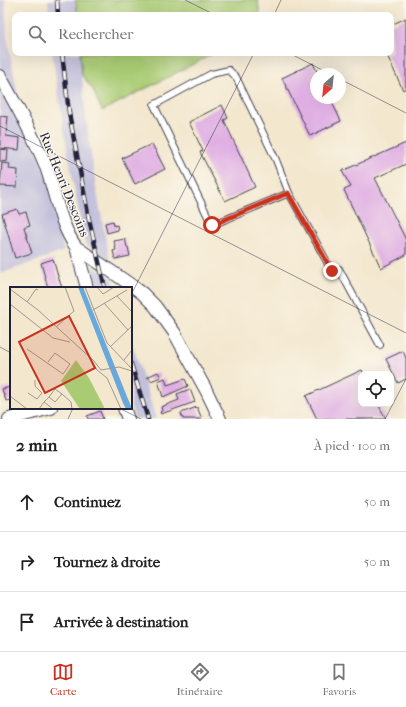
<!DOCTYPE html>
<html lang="fr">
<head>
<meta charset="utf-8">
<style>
  :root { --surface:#fff; --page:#f2f2f2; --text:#222; --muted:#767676; --line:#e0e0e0; --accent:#c8321e }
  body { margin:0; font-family:"IM FELL French Canon",serif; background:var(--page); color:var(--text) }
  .controls { position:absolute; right:12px; bottom:12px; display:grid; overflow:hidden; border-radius:8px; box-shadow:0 4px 16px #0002 }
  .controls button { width:36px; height:36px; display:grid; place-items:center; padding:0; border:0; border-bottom:1px solid var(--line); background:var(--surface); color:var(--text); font:20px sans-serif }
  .compass { position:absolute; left:310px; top:68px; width:36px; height:36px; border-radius:50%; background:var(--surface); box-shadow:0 4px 16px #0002; rotate:207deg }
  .stop { position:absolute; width:12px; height:12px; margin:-9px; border:3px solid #c8321e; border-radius:50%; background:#fff }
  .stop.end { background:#c8321e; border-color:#fff; box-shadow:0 1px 4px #0008 }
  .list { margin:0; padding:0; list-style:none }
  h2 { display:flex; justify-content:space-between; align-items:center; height:52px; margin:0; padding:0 16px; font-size:17px }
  h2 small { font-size:13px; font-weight:400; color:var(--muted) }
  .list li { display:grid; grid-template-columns:26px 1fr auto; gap:12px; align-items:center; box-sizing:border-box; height:60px; padding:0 16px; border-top:1px solid var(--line) }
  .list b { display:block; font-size:15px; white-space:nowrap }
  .list em { font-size:13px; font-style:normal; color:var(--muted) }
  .icon { flex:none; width:22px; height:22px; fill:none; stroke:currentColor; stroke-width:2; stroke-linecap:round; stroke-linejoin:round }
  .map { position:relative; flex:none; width:406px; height:419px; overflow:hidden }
  .search { position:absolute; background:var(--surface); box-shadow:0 4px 16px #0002; left:12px; right:12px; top:12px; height:44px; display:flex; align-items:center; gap:10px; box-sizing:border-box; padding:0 14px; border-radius:8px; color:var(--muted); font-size:15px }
  .sheet { height:232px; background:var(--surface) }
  nav { display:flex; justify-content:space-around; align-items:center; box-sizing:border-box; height:56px; border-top:1px solid var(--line); background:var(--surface); font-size:11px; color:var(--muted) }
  nav a { display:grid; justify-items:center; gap:2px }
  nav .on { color:var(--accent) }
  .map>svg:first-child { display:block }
  .industrial { fill:#c3c0db }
  .grass { fill:#a9cb73; stroke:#667657 }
  .building { fill:#dfaee3 }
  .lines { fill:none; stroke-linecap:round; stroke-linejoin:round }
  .service-casing { stroke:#414051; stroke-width:8 }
  .minor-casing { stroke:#414051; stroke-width:14 }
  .service { stroke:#fff; stroke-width:6 }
  .minor { stroke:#fff; stroke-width:12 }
  .rail-casing { stroke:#22223b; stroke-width:4.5 }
  .rail { stroke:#fbf7ec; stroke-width:3; stroke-dasharray:9; stroke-linecap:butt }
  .route { stroke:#c8321e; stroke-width:5 }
  .ticks { fill:none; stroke:#22223b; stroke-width:1; stroke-opacity:0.45 }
  .labels { text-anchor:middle; stroke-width:3; stroke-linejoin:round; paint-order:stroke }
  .street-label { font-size:13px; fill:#22223b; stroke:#fbf7ec }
  .inset-road { fill:none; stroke:#9f9893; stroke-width:1 }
  .view { fill:#c8321e; fill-opacity:0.15; stroke:#c8321e; stroke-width:2 }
  .inset-edge { fill:none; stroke:#22223b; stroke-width:2 }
</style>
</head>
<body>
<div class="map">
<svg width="406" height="419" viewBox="0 0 406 419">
  <rect width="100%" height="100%" fill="#fbf7ec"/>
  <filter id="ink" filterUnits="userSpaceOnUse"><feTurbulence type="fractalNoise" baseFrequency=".025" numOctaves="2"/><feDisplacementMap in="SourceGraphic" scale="8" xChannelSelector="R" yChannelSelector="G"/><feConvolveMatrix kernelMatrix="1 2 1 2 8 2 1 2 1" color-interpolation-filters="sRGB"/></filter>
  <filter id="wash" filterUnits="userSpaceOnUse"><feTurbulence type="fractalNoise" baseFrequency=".012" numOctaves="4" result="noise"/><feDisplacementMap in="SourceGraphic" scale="16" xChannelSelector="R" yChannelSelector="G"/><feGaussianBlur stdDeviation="0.9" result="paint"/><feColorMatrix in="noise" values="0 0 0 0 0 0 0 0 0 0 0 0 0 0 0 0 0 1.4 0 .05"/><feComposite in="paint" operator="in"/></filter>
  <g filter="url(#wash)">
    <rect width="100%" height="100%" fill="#f3e7ce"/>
    <path class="industrial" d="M 0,0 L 5,0 L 7,36 L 17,91 L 49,184 L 64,251 L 0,274 Z
      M 48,0 L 76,0 L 77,15 L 49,15 Z
      M 52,53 L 80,53 L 86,119 L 96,187 L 110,262 L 85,243 L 66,143 Z
      M 92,266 L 113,278 L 116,288 L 97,288 Z
      M 131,340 L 146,387 L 156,419 L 135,419 L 131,407 Z"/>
    <path class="grass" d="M 76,0 L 258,0 L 260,15 L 77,15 Z
      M 80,53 L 215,53 L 102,111 L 93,90 L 82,75 Z"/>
    <g id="blocks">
      <path class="building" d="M 406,18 L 406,88 L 403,90 L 386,53 L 391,53 L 391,25 Z
        M 313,63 L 318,74 L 316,74 L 316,98 L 330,98 L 341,121 L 310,136 L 282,78 Z
        M 222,105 L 228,118 L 224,120 L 255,187 L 225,201 L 200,152 L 203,151 L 189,122 Z
        M 0,116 L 8,117 L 6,136 L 20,138 L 19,150 L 0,148 Z
        M 406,143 L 406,164 L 375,178 L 406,240 L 406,255 L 381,268 L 344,190 L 351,187 L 342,171 Z
        M 152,144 L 165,169 L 135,184 L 122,158 Z
        M 0,149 L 8,150 L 7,162 L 0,161 Z
        M 2,163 L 10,164 L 9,169 L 18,170 L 17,187 L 0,186 Z
        M 17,209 L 19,214 L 26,212 L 30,225 L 24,227 L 32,253 L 15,258 L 2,214 Z
        M 113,221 L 114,226 L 117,225 L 118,230 L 107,233 L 105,223 Z
        M 125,239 L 127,247 L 128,247 L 130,256 L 115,259 L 113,251 L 116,250 L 114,241 Z
        M 53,259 L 57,273 L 62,288 L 48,288 L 41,263 Z
        M 403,351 L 406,358 L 406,379 L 398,383 L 386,359 Z
        M 362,370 L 364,374 L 361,374 L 361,404 L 378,404 L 386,419 L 317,419 L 306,396 Z
        M 158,372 L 161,377 L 151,381 L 149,377 L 148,378 L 147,377 Z
        M 165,378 L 167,385 L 185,379 L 188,386 L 163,397 L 158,381 Z
        M 11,387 L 11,400 L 6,401 L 2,389 Z
        M 190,389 L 195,402 L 161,414 L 160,412 L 162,411 L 161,407 L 179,400 L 177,394 Z
        M 197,407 L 202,419 L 183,419 L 181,413 Z
        M 100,411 L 103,419 L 88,419 L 87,416 Z"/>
    </g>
  </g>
  <g filter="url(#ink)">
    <use href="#blocks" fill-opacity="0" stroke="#414051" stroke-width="1"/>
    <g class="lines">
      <defs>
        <path id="service" d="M 289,193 L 212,225 L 154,105 L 211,74 L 229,70 L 236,77 L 276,160 L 289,193 L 332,271 L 339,269 L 380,345"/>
        <path id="minor" d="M 0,76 C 16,106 34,135 46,167 C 55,192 60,225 76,247 L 131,285 L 142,293 L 155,306 L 174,332 L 206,390 L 220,419
          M 76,247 L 87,288
          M 124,408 L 128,419
          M 9,419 L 51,408"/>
      </defs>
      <use href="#service" class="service-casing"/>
      <use href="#minor" class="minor-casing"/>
      <use href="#service" class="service"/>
      <use href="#minor" class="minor"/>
      <defs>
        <path id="rail" d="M 57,0 L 58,15
          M 62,53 L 69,113 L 89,219 L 105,288
          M 131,364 L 148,419"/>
      </defs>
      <use href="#rail" class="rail-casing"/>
      <use href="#rail" class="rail"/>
    </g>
  </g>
  <g class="lines" filter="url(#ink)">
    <path class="route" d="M 212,225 L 288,193 L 332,271"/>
  </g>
  <path class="ticks" d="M 185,0 L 215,15M 274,15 L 281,0M 289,53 L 330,74M 340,79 L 406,113M 0,126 L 406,333M 131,295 L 254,53M 0,347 L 11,353M 119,408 L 141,419M 68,419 L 73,408M 385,419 L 406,379"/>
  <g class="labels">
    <g class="street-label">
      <text transform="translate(65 184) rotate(68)" y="5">Rue Henri Descoins</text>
    </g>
  </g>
  <g transform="translate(10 287)">
    <rect width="122" height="122" fill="#f3e7ce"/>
    <path d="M 66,73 L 79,91 L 94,120 L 93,122 L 70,122 L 51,94 Z" fill="#a9cb73"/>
    <path d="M 68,0 L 73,0 L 122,122 L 116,122 L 113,116 Z" fill="#68a8db"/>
    <path class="inset-road" d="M 75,0 L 97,56 L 122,82M 87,0 L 93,7 L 104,0M 0,2 L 28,23 L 84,74 L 91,83 L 109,80 L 122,84M 107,9 L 122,25M 17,15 L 26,2 L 28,3M 94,16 L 118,43M 0,17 L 43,51 L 60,55M 83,23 L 117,3M 46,40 L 64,24 L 55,0M 100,60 L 122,39M 17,62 L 53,87 L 60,77 L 45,66 L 38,75M 114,73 L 122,63M 82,74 L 87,83 L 97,91 L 111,122M 18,106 L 27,112 L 32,106 L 25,99 L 25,93M 52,107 L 61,115 L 62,122M 0,109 L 17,122M 34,115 L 39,110 L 45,115 L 52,107 L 45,102 L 39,110M 29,122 L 34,115 L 43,122"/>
    <path class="view" d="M 59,29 L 85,81 L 35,106 L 9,55 Z"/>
    <rect width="122" height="122" class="inset-edge"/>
  </g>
</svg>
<div class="controls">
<button><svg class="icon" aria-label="locate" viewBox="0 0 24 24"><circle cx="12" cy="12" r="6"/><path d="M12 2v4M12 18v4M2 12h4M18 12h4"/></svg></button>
</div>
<svg class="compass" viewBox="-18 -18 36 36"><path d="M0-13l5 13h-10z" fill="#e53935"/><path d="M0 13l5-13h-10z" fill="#767676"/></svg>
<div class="stop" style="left:212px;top:225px"></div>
<div class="stop end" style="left:332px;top:271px"></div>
<div class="search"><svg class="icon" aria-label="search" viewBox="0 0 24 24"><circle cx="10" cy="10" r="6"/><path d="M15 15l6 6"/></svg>Rechercher</div>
</div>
<section class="sheet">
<h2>2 min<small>À pied · 100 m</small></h2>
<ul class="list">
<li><svg class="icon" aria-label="ahead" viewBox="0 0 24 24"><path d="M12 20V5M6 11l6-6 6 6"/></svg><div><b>Continuez</b></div><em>50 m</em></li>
<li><svg class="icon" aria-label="right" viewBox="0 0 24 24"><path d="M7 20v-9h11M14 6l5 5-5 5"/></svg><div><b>Tournez à droite</b></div><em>50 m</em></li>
<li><svg class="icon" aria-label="arrive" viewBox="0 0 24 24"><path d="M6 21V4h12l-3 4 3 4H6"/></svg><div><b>Arrivée à destination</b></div></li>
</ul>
</section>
<nav>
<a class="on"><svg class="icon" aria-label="map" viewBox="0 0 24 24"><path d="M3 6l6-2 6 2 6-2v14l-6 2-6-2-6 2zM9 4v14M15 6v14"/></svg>Carte</a>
<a><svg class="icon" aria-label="directions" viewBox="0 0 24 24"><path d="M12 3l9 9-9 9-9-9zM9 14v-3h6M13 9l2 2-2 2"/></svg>Itinéraire</a>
<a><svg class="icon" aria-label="saved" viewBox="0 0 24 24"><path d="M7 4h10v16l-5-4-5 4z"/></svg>Favoris</a>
</nav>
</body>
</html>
